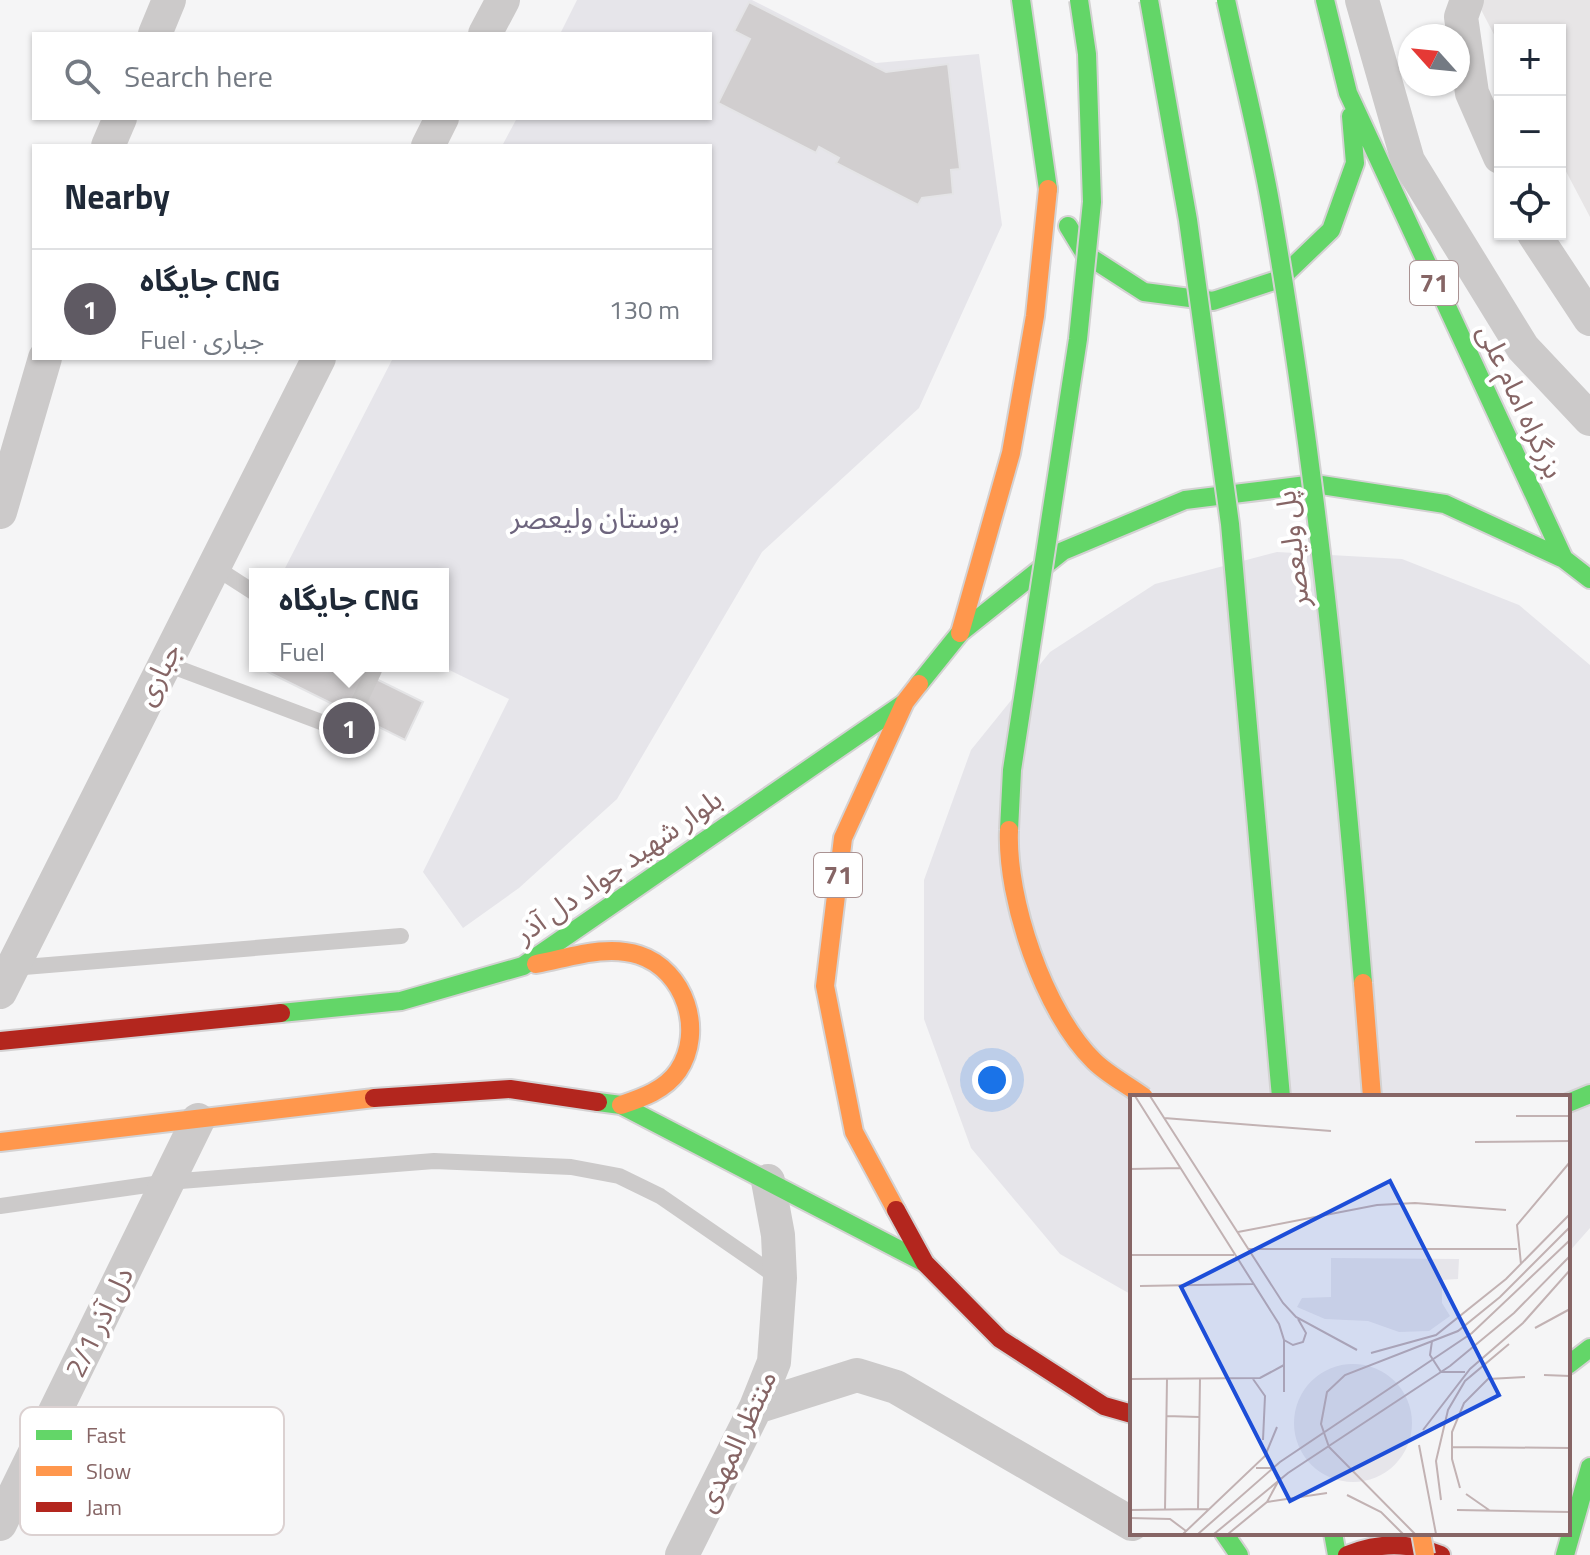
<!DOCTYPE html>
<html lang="en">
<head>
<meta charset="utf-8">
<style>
  :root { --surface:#fff; --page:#f6f6f7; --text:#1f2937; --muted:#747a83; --line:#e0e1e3; --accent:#5f5a63 }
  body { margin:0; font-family:"Titillium Web","Noto Sans Arabic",sans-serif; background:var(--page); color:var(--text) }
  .controls { position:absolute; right:24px; top:24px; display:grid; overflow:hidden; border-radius:0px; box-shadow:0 2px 6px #0004 }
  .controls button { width:72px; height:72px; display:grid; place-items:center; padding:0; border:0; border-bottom:2px solid var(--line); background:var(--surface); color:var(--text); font:40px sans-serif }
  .compass { position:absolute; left:1398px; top:24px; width:72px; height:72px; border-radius:50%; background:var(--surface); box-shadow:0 2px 6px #0004; rotate:297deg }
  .you { position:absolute; left:992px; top:1080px; width:28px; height:28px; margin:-20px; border:6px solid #fff; border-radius:50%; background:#1a73e8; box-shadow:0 0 0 12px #1a73e833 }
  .badge { display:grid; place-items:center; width:52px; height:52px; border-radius:50%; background:var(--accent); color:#fff; font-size:26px; font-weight:700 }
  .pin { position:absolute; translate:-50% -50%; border:4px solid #fff; box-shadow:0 2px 8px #0006 }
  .popup { position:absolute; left:249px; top:568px; width:200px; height:104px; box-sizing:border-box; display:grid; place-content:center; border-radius:0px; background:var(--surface); filter:drop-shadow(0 2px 6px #0005); font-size:26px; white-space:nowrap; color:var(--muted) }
  .popup b { font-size:30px; color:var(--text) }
  .popup::after { content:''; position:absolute; left:50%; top:100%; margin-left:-16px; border:16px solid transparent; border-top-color:var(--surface) }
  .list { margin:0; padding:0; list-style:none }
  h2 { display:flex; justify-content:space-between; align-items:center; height:104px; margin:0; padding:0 32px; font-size:34px }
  h2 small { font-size:26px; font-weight:400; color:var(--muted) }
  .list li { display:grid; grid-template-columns:52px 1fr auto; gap:24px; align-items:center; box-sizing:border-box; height:112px; padding:0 32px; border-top:2px solid var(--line) }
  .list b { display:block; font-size:30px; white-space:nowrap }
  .list p { margin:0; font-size:26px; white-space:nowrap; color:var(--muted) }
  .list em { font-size:26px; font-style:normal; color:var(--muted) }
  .icon { flex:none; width:44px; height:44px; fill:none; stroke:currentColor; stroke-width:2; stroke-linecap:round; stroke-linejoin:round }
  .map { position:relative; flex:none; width:1590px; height:1555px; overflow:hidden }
  .search { position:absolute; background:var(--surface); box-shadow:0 2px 6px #0004; left:32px; top:32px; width:680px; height:88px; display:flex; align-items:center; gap:20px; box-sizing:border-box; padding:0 28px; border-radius:0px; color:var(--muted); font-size:30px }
  .panel { position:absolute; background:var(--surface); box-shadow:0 2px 6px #0004; left:32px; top:144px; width:680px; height:216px; border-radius:0px }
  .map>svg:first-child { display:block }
  .built { fill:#e7e5e6 }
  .green { fill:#e6e5ea }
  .building { fill:#d1cecf; stroke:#e4e4e6; stroke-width:2 }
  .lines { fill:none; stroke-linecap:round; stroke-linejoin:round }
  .fast-casing { stroke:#d4d2d3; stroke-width:22 }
  .slow-casing { stroke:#d4d2d3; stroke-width:22 }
  .jam-casing { stroke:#d4d2d3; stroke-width:22 }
  .lane { stroke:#cccaca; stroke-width:16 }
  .street { stroke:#cccaca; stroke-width:34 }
  .fast { stroke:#63d668; stroke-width:18 }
  .slow { stroke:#ff974d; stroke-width:18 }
  .jam { stroke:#b3261e; stroke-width:18 }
  .fast-bridge-casing { stroke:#d3d2d2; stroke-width:22; stroke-linecap:butt }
  .slow-bridge-casing { stroke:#d3d2d2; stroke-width:22; stroke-linecap:butt }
  .fast-bridge { stroke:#63d668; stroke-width:18 }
  .slow-bridge { stroke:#ff974d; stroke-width:18 }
  .labels { text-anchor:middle; stroke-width:8; stroke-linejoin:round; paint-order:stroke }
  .shield { fill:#fff; stroke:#aa9393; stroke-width:2 }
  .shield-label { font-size:26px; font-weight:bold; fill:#866565 }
  .street-label { font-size:28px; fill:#866565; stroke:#fff }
  .park-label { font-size:28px; fill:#6d647d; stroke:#fff }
  .inset-road { fill:none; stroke:#c2b2b3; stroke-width:2 }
  .view { fill:#1d4ed8; fill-opacity:0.15; stroke:#1d4ed8; stroke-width:4 }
  .inset-edge { fill:none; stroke:#866565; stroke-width:4 }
  .key { fill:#fff; stroke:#dbd1d1; stroke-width:2 }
  .key-label { font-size:22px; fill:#866565 }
</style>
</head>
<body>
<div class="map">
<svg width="1590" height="1555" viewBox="0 0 1590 1555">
  <rect width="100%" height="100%" fill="#f5f5f6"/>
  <path class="built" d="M 1476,0 L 1590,0 L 1590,217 L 1560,160 L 1560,30 L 1500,30 L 1500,46 Z"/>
  <path class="green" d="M 577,0 L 752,0 L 876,63 L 979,54 L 1002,225 L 919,408 L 762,552 L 617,799 L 519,888 L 463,928 L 423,872 L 509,699 L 441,666 L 443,574 L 282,574 L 393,358 L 710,358 L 710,146 L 502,146 L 517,118 L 710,118 L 710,34 L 560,34 Z
    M 1277,552 L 1402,559 L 1519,605 L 1590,665 L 1590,1228 L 1568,1253 L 1568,1097 L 1132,1097 L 1132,1295 L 1060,1254 L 971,1148 L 924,1019 L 924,880 L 971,750 L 1050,652 L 1155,584 Z"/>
  <path class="building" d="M 749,2 L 886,72 L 948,64 L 960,169 L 951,170 L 953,194 L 922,198 L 918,205 L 836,163 L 839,158 L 819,147 L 816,153 L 718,103 L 750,39 L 734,31 Z
    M 256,666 L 350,666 L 423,702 L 405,740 Z"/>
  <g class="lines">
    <defs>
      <path id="fast" d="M 1021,0 L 1048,189
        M 1325,0 L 1348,93 L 1564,559
        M 1068,226 L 1085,254 L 1144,292 L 1213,301 L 1280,279 L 1331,230 L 1355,163 L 1351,116
        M 919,684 L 960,633 L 1063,551 L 1185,500 L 1315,484 L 1445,504 L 1564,559 L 1590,579
        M 281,1013 L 401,1001 L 523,966 L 903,704
        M 598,1102 L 621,1105 L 925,1263
        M 1568,1103 L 1590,1094
        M 1568,1365 L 1590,1348
        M 1224,1533 L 1239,1555
        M 1333,1533 L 1337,1555
        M 1565,1555 L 1590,1467"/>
      <path id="slow" d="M 960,633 L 1011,453 L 1035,316 L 1048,189
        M 536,964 C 569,958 606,944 639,955 C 685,970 705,1031 678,1071 C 665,1090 642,1098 621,1105
        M 0,1142 L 374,1098
        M 896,1210 L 854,1132 L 825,986 L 843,838 L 905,702 L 919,684"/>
      <path id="jam" d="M 0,1041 L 281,1013
        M 374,1098 L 510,1089 L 598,1102
        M 896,1210 L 925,1263 L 1000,1339 L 1104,1406 L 1132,1414
        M 1347,1555 C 1380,1542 1408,1542 1441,1555"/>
    </defs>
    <use href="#fast" class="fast-casing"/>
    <use href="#slow" class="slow-casing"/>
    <use href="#jam" class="jam-casing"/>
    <path class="lane" d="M 213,566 L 255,593
      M 164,663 L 345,731 L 374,670 L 369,666
      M 12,968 L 401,936
      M 0,1206 L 168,1182 L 434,1161 L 571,1167 L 619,1176 L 660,1196 L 779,1278"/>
    <path class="street" d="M 1362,0 L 1408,161 L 1523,348 L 1590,419
      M 1467,0 L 1461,17 L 1472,93 L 1500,157
      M 155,34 L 169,0
      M 485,34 L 503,0
      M 108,146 L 120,118
      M 428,146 L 442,118
      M 1534,234 L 1590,319
      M 0,512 L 45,358
      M 0,992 L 319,358
      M 756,1407 L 857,1375 L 896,1387 L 1132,1524
      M 0,1524 L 198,1120
      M 682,1555 L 756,1407 L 774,1362 L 780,1278 L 778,1235 L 768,1181"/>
    <use href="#fast" class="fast"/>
    <use href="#slow" class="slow"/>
    <use href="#jam" class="jam"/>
    <defs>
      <path id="fast-bridge" d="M 1149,0 L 1188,220 L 1230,524 L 1281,1097
        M 1226,0 C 1241,69 1259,138 1271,207 C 1316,464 1341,723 1363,983
        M 1009,830 L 1012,770 L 1078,339 L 1092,202 L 1087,54 L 1079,0"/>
      <path id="slow-bridge" d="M 1009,830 C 1006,899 1044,1012 1094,1061 C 1108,1075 1128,1085 1144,1097
        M 1363,983 L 1372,1097
        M 1421,1533 L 1425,1555"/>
    </defs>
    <use href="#fast-bridge" class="fast-bridge-casing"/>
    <use href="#slow-bridge" class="slow-bridge-casing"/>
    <use href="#fast-bridge" class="fast-bridge"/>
    <use href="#slow-bridge" class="slow-bridge"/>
  </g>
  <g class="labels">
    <g class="shield">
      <rect x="1410" y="261" width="48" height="44" rx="6"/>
      <rect x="814" y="853" width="48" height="44" rx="6"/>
    </g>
    <g class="shield-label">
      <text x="1434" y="292">71</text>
      <text x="838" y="884">71</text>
    </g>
    <g class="street-label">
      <text transform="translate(1521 401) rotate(65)" y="10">بزرگراه امام علی</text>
      <text transform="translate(1292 549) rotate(-97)" y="10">پل ولیعصر</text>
      <text transform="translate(158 674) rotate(-63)" y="10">جباری</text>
      <text transform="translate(618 866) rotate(-35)" y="10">بلوار شهید جواد دل آذر</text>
      <text transform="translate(99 1322) rotate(-64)" y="10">دل آذر 2/1</text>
      <text transform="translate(736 1441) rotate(-65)" y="10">منتظر المهدی</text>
    </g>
    <g class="park-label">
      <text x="595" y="528">بوستان ولیعصر</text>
    </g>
  </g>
  <g transform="translate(1130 1095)">
    <rect width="440" height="440" fill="#f5f5f6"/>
    <path d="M 201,163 L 329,164 L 328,184 L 312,185 L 312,208 L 320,221 L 299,236 L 269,237 L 238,226 L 195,224 L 167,212 L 172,203 L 201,202 ZM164 328a59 59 0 1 1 118 0a59 59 0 1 1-118 0Z" fill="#e6e5ea"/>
    <path class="inset-road" d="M 5,1 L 149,229 L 154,245 L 154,297M 20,1 L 153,208 L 166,222 L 227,255M 386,21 L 440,21M 34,23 L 201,36M 345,47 L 440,46M 0,74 L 51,73M 108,137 L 247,110 L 285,108 L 376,115M 118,154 L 387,154M 0,160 L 104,160M 391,169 L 387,130 L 440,67M 10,191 L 123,189M 405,233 L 440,214M 154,245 L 163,250 L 173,247 L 176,238 L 168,224M 302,246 L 300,260 L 311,277 L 335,277M 241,258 L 306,240 L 376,184 L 440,119M 414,280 L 440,281M 0,284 L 130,283 L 154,270M 123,284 L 135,301 L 133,345M 36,321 L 69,322M 293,335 L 340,274 L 393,228 L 440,175M 289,350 L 306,439M 322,352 L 440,353M 126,373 L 142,373 L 150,383 L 137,407M 330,393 L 322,364 L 322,337 L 334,308 L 358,284 L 395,282M 336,399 L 359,415M 217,400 L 251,417 L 273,439M 311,405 L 306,366 L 318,315 L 335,286 L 379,249M 68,414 L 70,284M 0,415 L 79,414M 35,415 L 37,284M 327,415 L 440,417M 0,423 L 40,424 L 56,436M 53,439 L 135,361 L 147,332M 68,439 L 150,367 L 342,238 L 440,145M 84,439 L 158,378 L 320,271 L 384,218 L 440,161M 98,439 L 137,407 L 197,398M 285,439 L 199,352 L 191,329 L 197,297 L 215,280 L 328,236 L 370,202 L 440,132"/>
    <path class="view" d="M 260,86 L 369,300 L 160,406 L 51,192 Z"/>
    <rect width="440" height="440" class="inset-edge"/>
  </g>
  <rect x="20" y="1407" width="264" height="128" rx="12" class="key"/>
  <rect x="36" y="1430" width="36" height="10" fill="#63d668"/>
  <rect x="36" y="1466" width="36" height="10" fill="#ff974d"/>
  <rect x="36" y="1502" width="36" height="10" fill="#b3261e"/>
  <g class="key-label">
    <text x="86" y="1443">Fast</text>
    <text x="86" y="1479">Slow</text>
    <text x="86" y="1515">Jam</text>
  </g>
</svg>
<div class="controls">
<button>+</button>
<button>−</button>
<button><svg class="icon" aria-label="locate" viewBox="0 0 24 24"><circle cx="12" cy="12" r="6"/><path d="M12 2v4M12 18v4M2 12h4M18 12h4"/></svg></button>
</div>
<svg class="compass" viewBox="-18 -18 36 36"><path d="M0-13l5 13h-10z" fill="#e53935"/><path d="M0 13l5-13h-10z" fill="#747a83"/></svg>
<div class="you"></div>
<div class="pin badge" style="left:349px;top:728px">1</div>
<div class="popup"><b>جایگاه CNG</b>Fuel</div>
<div class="search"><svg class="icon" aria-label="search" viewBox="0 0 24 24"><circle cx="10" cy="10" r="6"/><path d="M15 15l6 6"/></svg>Search here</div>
<section class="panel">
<h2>Nearby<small></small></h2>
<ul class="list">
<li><span class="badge">1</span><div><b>جایگاه CNG</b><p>Fuel · جباری</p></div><em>130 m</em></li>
</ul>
</section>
</div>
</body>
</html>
